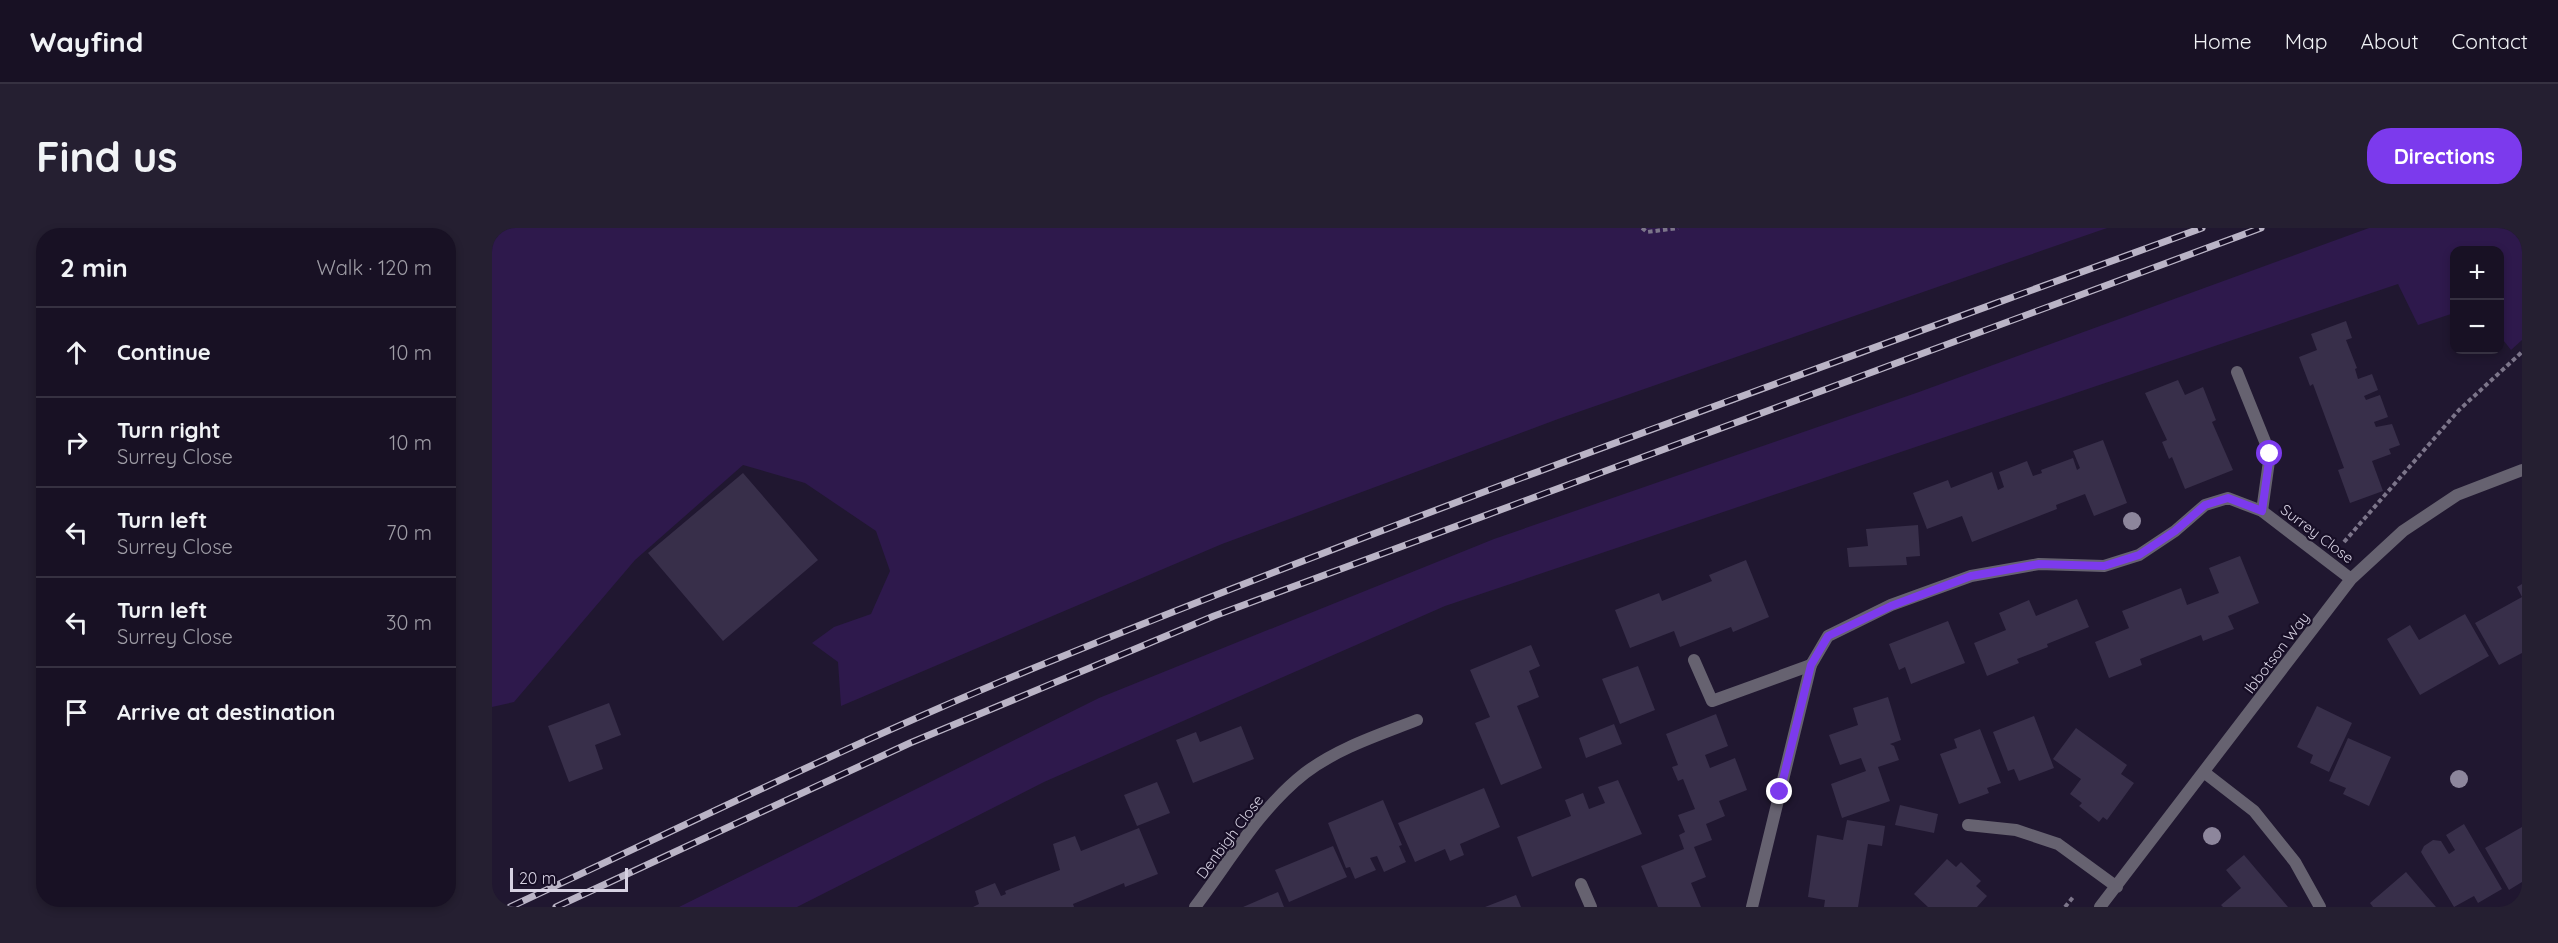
<!DOCTYPE html>
<html lang="en">
<head>
<meta charset="utf-8">
<style>
  :root { --surface:#181124; --page:#251f31; --text:#f1f3f6; --muted:#9f9da6; --line:#363141; --accent:#7c3aed }
  body { margin:0; font-family:Quicksand,sans-serif; background:var(--page); color:var(--text) }
  .controls { position:absolute; right:18px; top:18px; display:grid; overflow:hidden; border-radius:12px; box-shadow:0 3px 9px #0003 }
  .controls button { width:54px; height:54px; display:grid; place-items:center; padding:0; border:0; border-bottom:2px solid var(--line); background:var(--surface); color:var(--text); font:30px sans-serif }
  .scale { position:absolute; left:18px; bottom:15px; width:118px; box-sizing:border-box; padding-left:6px; border:3px solid #d6d1e2; border-top:0; font-size:16px; line-height:21px; white-space:nowrap; color:#d6d1e2; -webkit-text-stroke:4px #170e26; paint-order:stroke }
  .stop { position:absolute; width:18px; height:18px; margin:-14px; border:4px solid #7c3aed; border-radius:50%; background:#fff }
  .stop.end { background:#7c3aed; border-color:#fff; box-shadow:0 2px 6px #0008 }
  .list { margin:0; padding:0; list-style:none }
  h2 { display:flex; justify-content:space-between; align-items:center; height:78px; margin:0; padding:0 24px; font-size:26px }
  h2 small { font-size:20px; font-weight:400; color:var(--muted) }
  .list li { display:grid; grid-template-columns:39px 1fr auto; gap:18px; align-items:center; box-sizing:border-box; height:90px; padding:0 24px; border-top:2px solid var(--line) }
  .list b { display:block; font-size:22px; white-space:nowrap }
  .list p { margin:0; font-size:20px; white-space:nowrap; color:var(--muted) }
  .list em { font-size:20px; font-style:normal; color:var(--muted) }
  .icon { flex:none; width:33px; height:33px; fill:none; stroke:currentColor; stroke-width:2; stroke-linecap:round; stroke-linejoin:round }
  .map { position:relative; flex:none; width:2030px; height:679px; overflow:hidden; border-radius:24px }
  header { display:flex; align-items:center; gap:36px; box-sizing:border-box; height:84px; padding:0 30px; background:var(--surface); border-bottom:2px solid var(--line) }
  header strong { font-size:28px }
  nav { display:flex; gap:33px; margin-inline-start:auto; font-size:21px }
  .intro { display:flex; align-items:center; justify-content:space-between; box-sizing:border-box; height:144px; padding:0 36px }
  h1 { margin:0; font-size:42px }
  .button { padding:15px 27px; border-radius:24px; background:var(--accent); color:#fff; font-size:21px; font-weight:700 }
  main { display:flex; gap:36px; padding:0 36px }
  aside { flex:1; background:var(--surface); border-radius:24px; box-shadow:0 3px 9px #0003 }
  .map>svg:first-child { display:block }
  .green { fill:#2e194c }
  .building { fill:#382f4a }
  .lines { fill:none; stroke-linecap:round; stroke-linejoin:round }
  .path { stroke:#7c758a; stroke-width:4; stroke-dasharray:4.5 3; stroke-linecap:butt }
  .lane { stroke:#666270; stroke-width:12 }
  .street { stroke:#666270; stroke-width:12 }
  .rail-casing { stroke:#bab4c6; stroke-width:7 }
  .rail { stroke:#170e26; stroke-width:4.5; stroke-dasharray:14; stroke-linecap:butt }
  .tree { fill:#8d869c }
  .route { stroke:#7c3aed; stroke-width:8 }
  .labels { text-anchor:middle; stroke-width:4.5; stroke-linejoin:round; paint-order:stroke }
  .street-label { font-size:15px; fill:#d6d1e2; stroke:#170e26 }
</style>
</head>
<body>
<header>
<strong>Wayfind</strong>
<nav><a>Home</a><a>Map</a><a>About</a><a>Contact</a></nav>
</header>
<div class="intro"><h1>Find us</h1><a class="button">Directions</a></div>
<main>
<aside>
<h2>2 min<small>Walk · 120 m</small></h2>
<ul class="list">
<li><svg class="icon" aria-label="ahead" viewBox="0 0 24 24"><path d="M12 20V5M6 11l6-6 6 6"/></svg><div><b>Continue</b></div><em>10 m</em></li>
<li><svg class="icon" aria-label="right" viewBox="0 0 24 24"><path d="M7 20v-9h11M14 6l5 5-5 5"/></svg><div><b>Turn right</b><p>Surrey Close</p></div><em>10 m</em></li>
<li><svg class="icon" aria-label="left" viewBox="0 0 24 24"><path d="M17 20v-9H6M10 6l-5 5 5 5"/></svg><div><b>Turn left</b><p>Surrey Close</p></div><em>70 m</em></li>
<li><svg class="icon" aria-label="left" viewBox="0 0 24 24"><path d="M17 20v-9H6M10 6l-5 5 5 5"/></svg><div><b>Turn left</b><p>Surrey Close</p></div><em>30 m</em></li>
<li><svg class="icon" aria-label="arrive" viewBox="0 0 24 24"><path d="M6 21V4h12l-3 4 3 4H6"/></svg><div><b>Arrive at destination</b></div></li>
</ul>
</aside>
<div class="map">
<svg width="2030" height="679" viewBox="0 0 2030 679">
  <rect width="100%" height="100%" fill="#201730"/>
  <path class="green" d="M 0,0 L 1615,0 L 1066,191 L 730,316 L 349,478 L 346,434 L 320,415 L 342,399 L 379,386 L 398,343 L 384,303 L 313,255 L 251,237 L 143,332 L 22,474 L 0,479 Z
    M 1877,0 L 2030,0 L 2030,112 L 2019,122 L 2008,108 L 2008,22 L 1962,22 L 1962,85 L 1926,97 L 1906,56 L 953,378 L 552,554 L 305,679 L 187,679 L 607,470 L 1002,311 L 1427,164 Z"/>
  <path class="building" d="M 1854,93 L 1860,110 L 1854,112 L 1865,140 L 1863,141 L 1866,151 L 1880,146 L 1886,162 L 1872,168 L 1874,172 L 1888,167 L 1896,189 L 1882,194 L 1884,199 L 1900,196 L 1908,217 L 1897,221 L 1899,226 L 1880,233 L 1891,263 L 1858,275 L 1846,242 L 1852,240 L 1821,156 L 1818,158 L 1807,129 L 1825,122 L 1819,106 Z
    M 1686,152 L 1693,167 L 1711,159 L 1724,192 L 1720,194 L 1741,242 L 1693,261 L 1680,229 L 1677,231 L 1670,214 L 1675,212 L 1653,165 Z
    M 1611,212 L 1635,275 L 1602,288 L 1593,266 L 1564,277 L 1565,281 L 1480,314 L 1470,288 L 1435,301 L 1421,265 L 1456,252 L 1459,260 L 1500,244 L 1506,262 L 1512,259 L 1507,244 L 1535,233 L 1541,248 L 1550,245 L 1549,242 L 1581,230 L 1585,242 L 1588,240 L 1581,223 Z
    M 251,245 L 326,332 L 231,413 L 156,325 Z
    M 1426,297 L 1428,328 L 1414,329 L 1415,337 L 1357,339 L 1355,320 L 1376,318 L 1374,301 Z
    M 1748,328 L 1767,375 L 1736,388 L 1742,401 L 1711,413 L 1709,407 L 1648,431 L 1650,437 L 1617,450 L 1603,414 L 1637,400 L 1630,383 L 1689,360 L 1695,377 L 1727,365 L 1717,340 Z
    M 1254,332 L 1277,389 L 1241,404 L 1239,399 L 1188,419 L 1182,403 L 1138,420 L 1123,382 L 1167,365 L 1170,373 L 1220,353 L 1217,347 Z
    M 2030,356 L 2030,425 L 2007,437 L 1983,395 L 2030,369 L 2025,359 Z
    M 1585,371 L 1597,399 L 1555,416 L 1556,419 L 1525,431 L 1527,435 L 1495,448 L 1482,415 L 1514,402 L 1507,385 L 1537,372 L 1544,388 Z
    M 1973,386 L 1997,428 L 1928,467 L 1895,411 L 1918,397 L 1927,412 Z
    M 1456,393 L 1473,435 L 1419,456 L 1413,439 L 1407,442 L 1397,416 Z
    M 1039,417 L 1048,438 L 1037,443 L 1047,469 L 1025,478 L 1050,540 L 1009,557 L 983,495 L 998,489 L 978,442 Z
    M 1146,438 L 1163,482 L 1128,496 L 1110,451 Z
    M 1396,469 L 1409,512 L 1398,516 L 1402,518 L 1407,532 L 1386,539 L 1398,573 L 1350,590 L 1339,556 L 1374,543 L 1369,530 L 1348,537 L 1337,507 L 1366,497 L 1361,480 Z
    M 117,475 L 129,507 L 103,517 L 111,541 L 77,554 L 56,498 Z
    M 1825,478 L 1860,495 L 1837,544 L 1818,535 L 1821,527 L 1805,519 Z
    M 1224,486 L 1236,518 L 1213,527 L 1218,540 L 1243,530 L 1255,562 L 1227,573 L 1233,588 L 1214,596 L 1220,612 L 1202,619 L 1214,649 L 1199,655 L 1209,679 L 1166,679 L 1149,638 L 1192,621 L 1187,607 L 1193,604 L 1186,587 L 1203,581 L 1191,551 L 1186,553 L 1180,539 L 1186,537 L 1174,506 Z
    M 1542,488 L 1562,540 L 1527,553 L 1522,541 L 1516,543 L 1501,504 Z
    M 1122,496 L 1130,516 L 1094,530 L 1087,510 Z
    M 749,498 L 762,531 L 701,555 L 684,512 L 704,504 L 708,514 Z
    M 1584,500 L 1635,537 L 1629,546 L 1642,555 L 1615,592 L 1611,589 L 1607,594 L 1587,578 L 1590,575 L 1578,566 L 1589,551 L 1561,531 Z
    M 1488,501 L 1509,555 L 1495,560 L 1497,565 L 1467,576 L 1448,526 L 1465,520 L 1462,511 Z
    M 1856,510 L 1899,529 L 1877,578 L 1851,566 L 1854,560 L 1837,553 Z
    M 1126,552 L 1150,606 L 1040,649 L 1025,609 L 1079,588 L 1073,572 L 1091,565 L 1097,581 L 1113,575 L 1106,559 Z
    M 665,554 L 678,585 L 645,598 L 632,567 Z
    M 992,560 L 1008,599 L 968,616 L 972,627 L 958,633 L 953,621 L 923,634 L 906,595 Z
    M 891,572 L 910,617 L 907,618 L 914,634 L 892,644 L 885,628 L 878,630 L 884,642 L 863,651 L 858,639 L 854,640 L 836,595 Z
    M 1408,577 L 1446,586 L 1442,605 L 1403,597 Z
    M 1355,592 L 1393,598 L 1390,618 L 1376,616 L 1366,679 L 1332,679 L 1333,672 L 1316,669 L 1325,607 L 1351,612 Z
    M 1972,596 L 2010,661 L 1986,675 L 1982,668 L 1962,679 L 1929,624 L 1932,618 L 1941,612 L 1949,613 L 1957,626 L 1963,622 L 1954,607 Z
    M 2030,599 L 2030,654 L 2017,662 L 1993,620 Z
    M 647,600 L 666,646 L 633,659 L 632,655 L 581,676 L 582,679 L 481,679 L 487,676 L 483,663 L 503,655 L 509,668 L 514,666 L 513,663 L 568,642 L 561,616 L 583,608 L 589,623 Z
    M 841,618 L 855,649 L 797,674 L 783,642 Z
    M 1752,627 L 1796,679 L 1731,679 L 1729,677 L 1749,660 L 1734,642 Z
    M 1455,631 L 1464,639 L 1469,634 L 1489,653 L 1484,658 L 1495,668 L 1485,679 L 1436,679 L 1422,666 Z
    M 1914,644 L 1944,679 L 1881,679 L 1878,675 Z
    M 786,664 L 792,679 L 751,679 Z
    M 1024,667 L 1029,679 L 993,679 Z"/>
  <g class="lines">
    <path class="path" d="M 1150,0 L 1155,4 L 1186,0
      M 1852,314 L 1967,182 L 2030,124
      M 1573,679 L 1582,668"/>
    <path class="lane" d="M 1745,144 L 1778,226 L 1770,283
      M 1202,432 L 1220,473 L 1319,437
      M 1089,656 L 1099,679"/>
    <path class="street" d="M 1713,545 L 1762,583 L 1803,634 L 1828,679
      M 1476,597 L 1524,602 L 1566,616 L 1625,659
      M 703,679 C 738,633 767,581 813,545 C 846,520 887,507 925,492
      M 1260,679 L 1319,437 L 1336,408 L 1399,377 L 1479,348 L 1547,336 L 1612,338 L 1647,327 L 1683,303 L 1713,277 L 1736,270 L 1770,283 L 1859,351
      M 1608,679 L 1859,351 L 1911,303 L 1965,267 L 2030,242"/>
    <defs>
      <path id="rail" d="M 18,679 C 201,594 382,504 569,429 C 945,276 1328,140 1710,0
        M 64,679 L 418,515 L 722,388 L 1769,0"/>
    </defs>
    <use href="#rail" class="rail-casing"/>
    <use href="#rail" class="rail"/>
  </g>
  <g class="tree">
    <circle cx="1640" cy="293" r="9"/>
    <circle cx="1967" cy="551" r="9"/>
    <circle cx="1720" cy="608" r="9"/>
  </g>
  <g class="lines">
    <path class="route" d="M 1288,564 L 1319,437 L 1336,408 L 1399,378 L 1479,348 L 1547,336 L 1612,338 L 1647,327 L 1683,303 L 1713,277 L 1736,270 L 1770,283 L 1778,226"/>
  </g>
  <g class="labels">
    <g class="street-label">
      <text transform="translate(1825 306) rotate(37)" y="5">Surrey Close</text>
      <text transform="translate(1785 425) rotate(-53)" y="5">Ibbotson Way</text>
      <text transform="translate(738 609) rotate(-53)" y="5">Denbigh Close</text>
    </g>
  </g>
</svg>
<div class="controls">
<button>+</button>
<button>−</button>
</div>
<div class="scale">20 m</div>
<div class="stop" style="left:1778px;top:226px"></div>
<div class="stop end" style="left:1288px;top:564px"></div>
</div>
</main>
</body>
</html>
